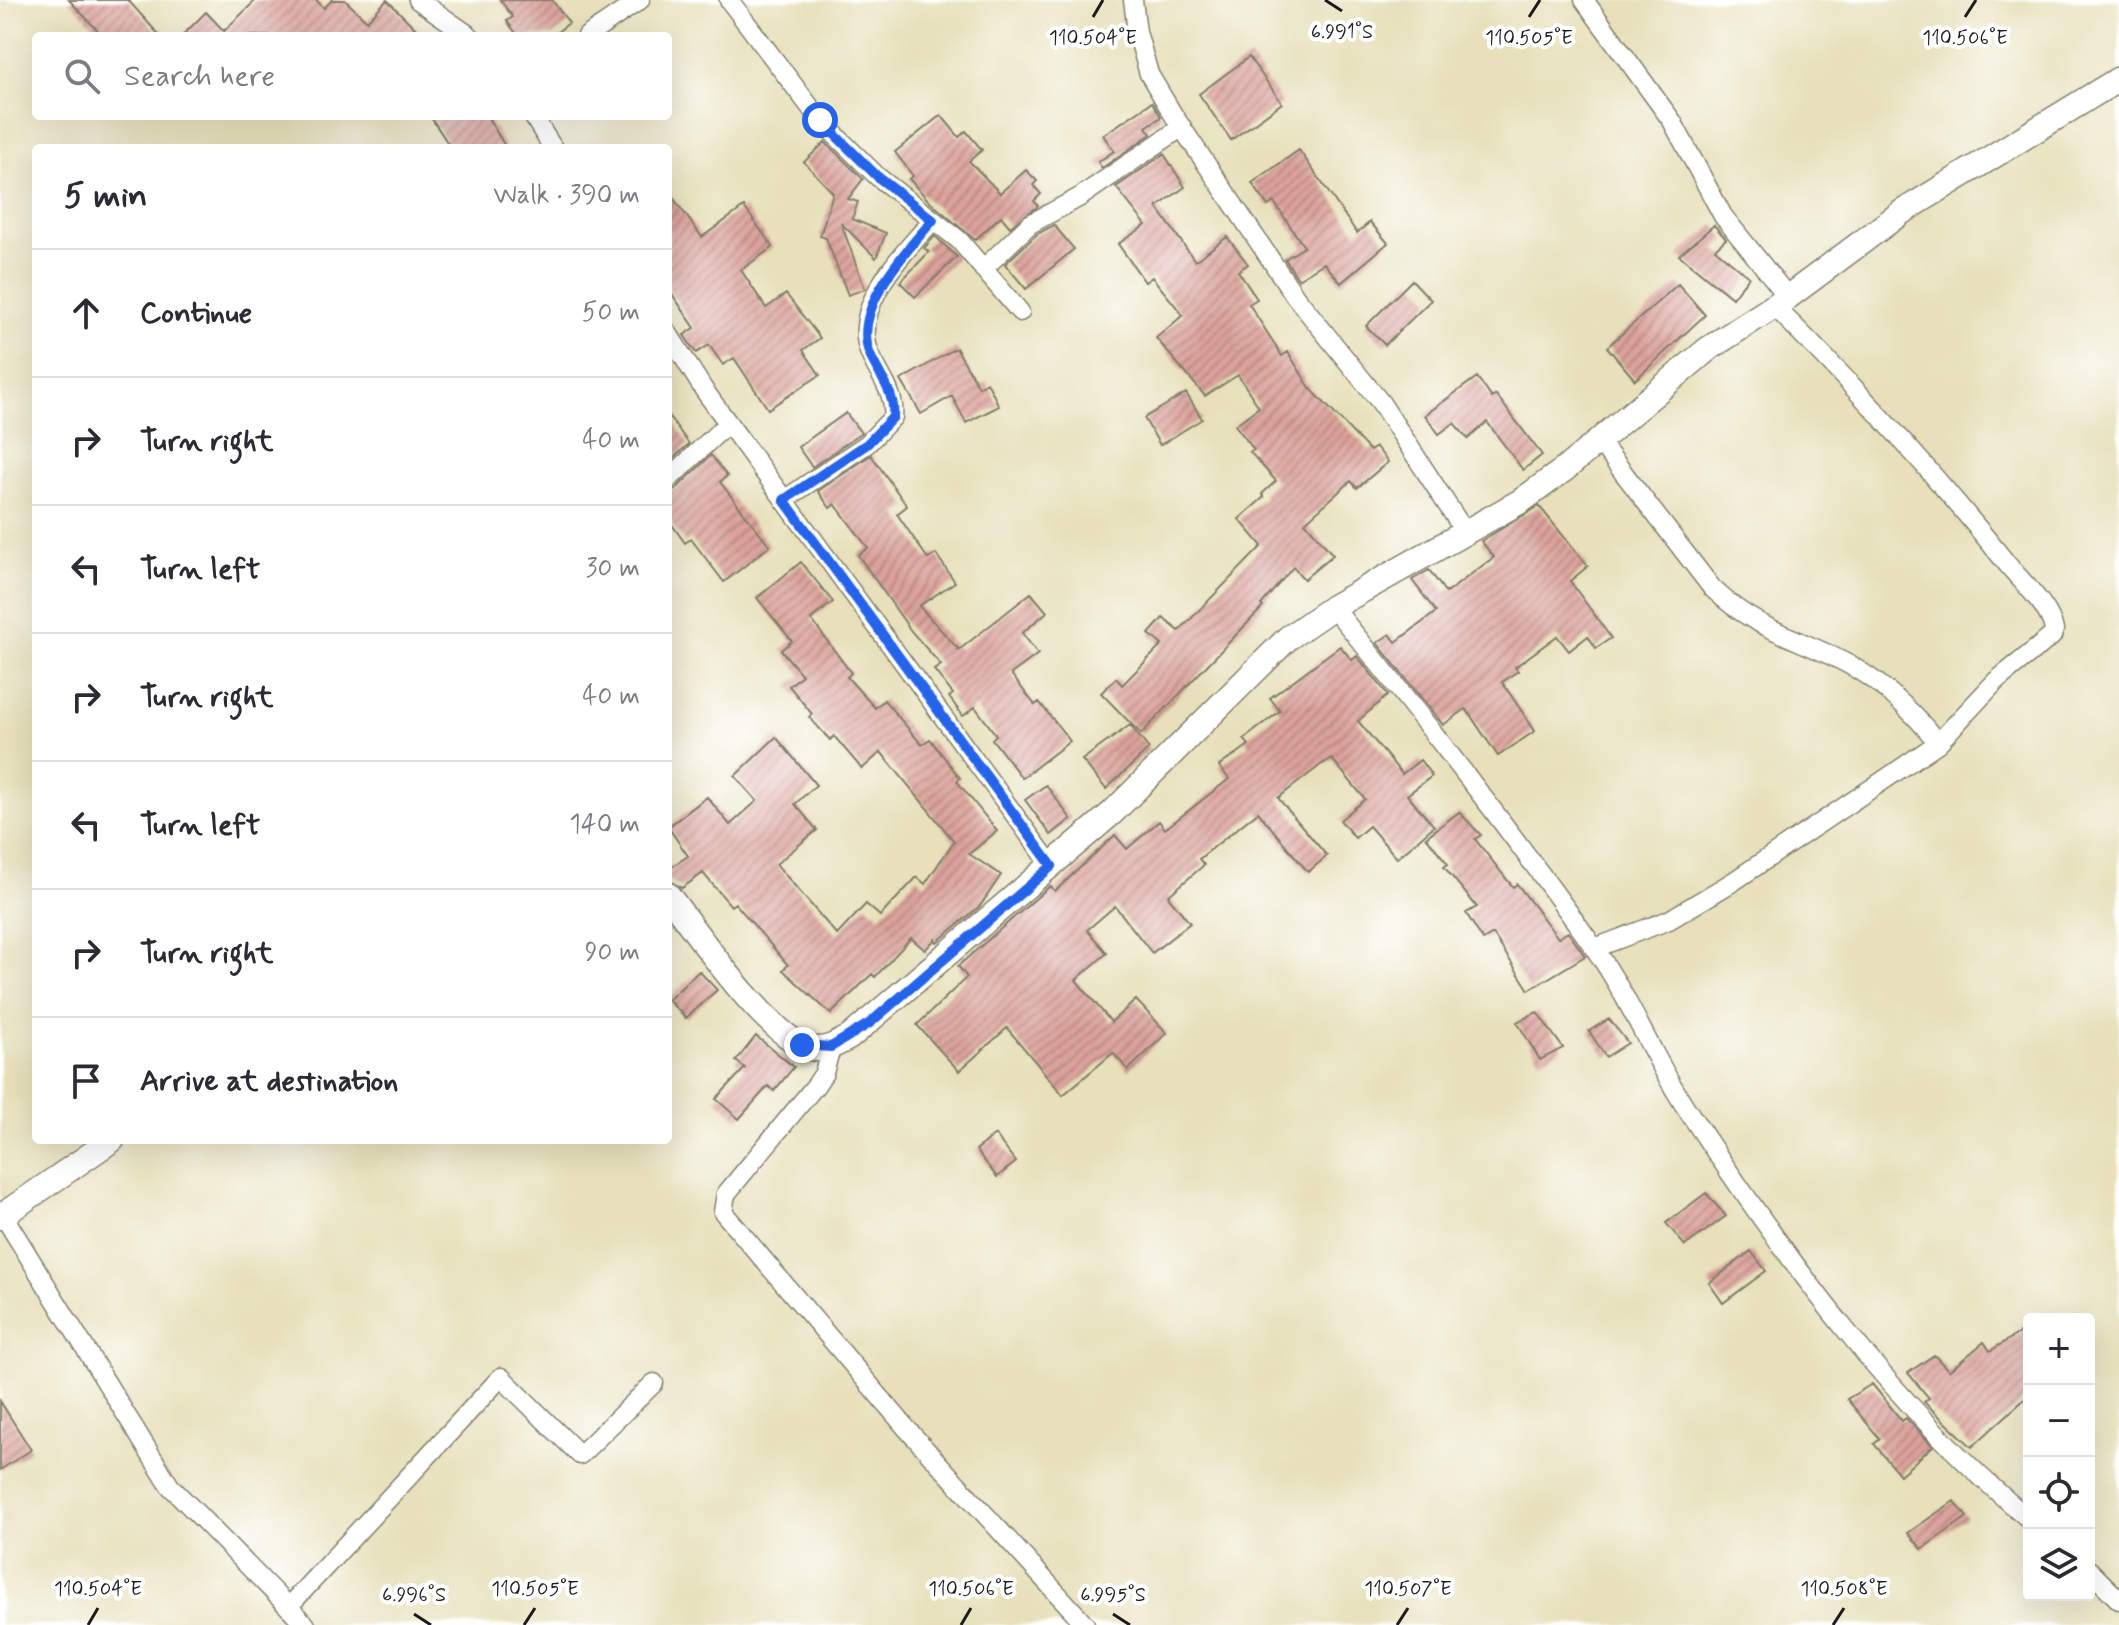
<!DOCTYPE html>
<html lang="en">
<head>
<meta charset="utf-8">
<style>
  :root { --surface:#fff; --page:#f2f2f3; --text:#2b2b33; --muted:#7c7c81; --line:#e1e1e2 }
  body { margin:0; font-family:Mynerve,sans-serif; background:var(--page); color:var(--text) }
  .controls { position:absolute; right:24px; bottom:24px; display:grid; overflow:hidden; border-radius:8px; box-shadow:0 8px 32px #0002 }
  .controls button { width:72px; height:72px; display:grid; place-items:center; padding:0; border:0; border-bottom:2px solid var(--line); background:var(--surface); color:var(--text); font:40px sans-serif }
  .stop { position:absolute; width:24px; height:24px; margin:-18px; border:6px solid #2563eb; border-radius:50%; background:#fff }
  .stop.end { background:#2563eb; border-color:#fff; box-shadow:0 2px 8px #0008 }
  .list { margin:0; padding:0; list-style:none }
  h2 { display:flex; justify-content:space-between; align-items:center; height:104px; margin:0; padding:0 32px; font-size:34px }
  h2 small { font-size:26px; font-weight:400; color:var(--muted) }
  .list li { display:grid; grid-template-columns:52px 1fr auto; gap:24px; align-items:center; box-sizing:border-box; height:128px; padding:0 32px; border-top:2px solid var(--line) }
  .list b { display:block; font-size:30px; white-space:nowrap }
  .list em { font-size:26px; font-style:normal; color:var(--muted) }
  .icon { flex:none; width:44px; height:44px; fill:none; stroke:currentColor; stroke-width:2; stroke-linecap:round; stroke-linejoin:round }
  .map { position:relative; flex:none; width:2119px; height:1625px; overflow:hidden }
  .search { position:absolute; background:var(--surface); box-shadow:0 8px 32px #0002; left:32px; top:32px; width:640px; height:88px; display:flex; align-items:center; gap:20px; box-sizing:border-box; padding:0 28px; border-radius:8px; color:var(--muted); font-size:30px }
  .panel { position:absolute; background:var(--surface); box-shadow:0 8px 32px #0002; left:32px; top:144px; width:640px; height:1000px; border-radius:8px }
  .map>svg:first-child { display:block }
  .building { fill:url(#building-hatch) }
  .lines { fill:none; stroke-linecap:round; stroke-linejoin:round }
  .minor-casing { stroke:#827e6b; stroke-width:21 }
  .tertiary-casing { stroke:#827e6b; stroke-width:27 }
  .minor { stroke:#fff; stroke-width:18 }
  .tertiary { stroke:#fff; stroke-width:24 }
  .route { stroke:#2563eb; stroke-width:10 }
  .ticks { fill:none; stroke:#1c1c1c; stroke-width:3 }
  .ticks-label { font-size:20px; text-anchor:middle; fill:#1c1c1c; stroke:#fff; stroke-width:8; stroke-linejoin:round; paint-order:stroke }
</style>
</head>
<body>
<div class="map">
<svg width="2119" height="1625" viewBox="0 0 2119 1625">
  <defs>
    <pattern id="building-hatch" width="6" height="6" patternUnits="userSpaceOnUse" patternTransform="scale(2)"><rect width="6" height="6" fill="#dca39b"/><path d="M-1 1l2-2M0 6l6-6M5 7l2-2" fill="none" stroke="#b2847e"/></pattern>
  </defs>
  <rect width="100%" height="100%" fill="#fff"/>
  <filter id="ink" filterUnits="userSpaceOnUse"><feTurbulence type="fractalNoise" baseFrequency=".0125" numOctaves="2"/><feDisplacementMap in="SourceGraphic" scale="16" xChannelSelector="R" yChannelSelector="G"/><feConvolveMatrix kernelMatrix="1 2 1 2 8 2 1 2 1" color-interpolation-filters="sRGB"/></filter>
  <filter id="wash" filterUnits="userSpaceOnUse"><feTurbulence type="fractalNoise" baseFrequency=".006" numOctaves="4" result="noise"/><feDisplacementMap in="SourceGraphic" scale="32" xChannelSelector="R" yChannelSelector="G"/><feGaussianBlur stdDeviation="1.8" result="paint"/><feColorMatrix in="noise" values="0 0 0 0 0 0 0 0 0 0 0 0 0 0 0 0 0 1.4 0 .05"/><feComposite in="paint" operator="in"/></filter>
  <g filter="url(#wash)">
    <rect width="100%" height="100%" fill="#e7e0ba"/>
    <g id="blocks">
      <path class="building" d="M 69,0 L 128,0 L 160,36 L 103,36 Z
        M 256,0 L 316,0 L 324,8 L 332,0 L 345,0 L 367,21 L 387,0 L 423,36 L 182,36 L 206,12 L 224,31 Z
        M 500,0 L 552,0 L 569,23 L 552,36 L 518,36 L 507,21 L 513,17 Z
        M 1249,57 L 1282,103 L 1231,140 L 1199,94 Z
        M 1152,102 L 1161,117 L 1146,127 L 1151,134 L 1102,168 L 1098,162 L 1114,151 L 1103,135 Z
        M 941,115 L 959,137 L 966,131 L 982,150 L 969,161 L 1000,193 L 1026,170 L 1037,181 L 1033,185 L 1041,194 L 1034,201 L 1038,206 L 1010,227 L 1001,216 L 975,240 L 929,201 L 909,179 L 913,176 L 895,152 Z
        M 430,116 L 487,116 L 506,148 L 451,148 Z
        M 825,142 L 863,179 L 848,199 L 858,202 L 852,219 L 886,233 L 876,258 L 841,223 L 865,289 L 848,295 L 826,238 L 820,236 L 833,193 L 804,162 Z
        M 1299,150 L 1357,233 L 1370,222 L 1388,243 L 1341,283 L 1324,263 L 1298,279 L 1285,259 L 1304,247 L 1274,202 L 1268,206 L 1252,183 Z
        M 1164,154 L 1185,187 L 1157,207 L 1195,261 L 1227,237 L 1248,264 L 1238,271 L 1257,299 L 1249,304 L 1282,356 L 1288,352 L 1310,388 L 1370,451 L 1376,447 L 1388,462 L 1357,488 L 1351,481 L 1305,522 L 1333,555 L 1304,579 L 1293,567 L 1261,605 L 1263,607 L 1141,734 L 1101,693 L 1116,678 L 1122,685 L 1162,645 L 1149,634 L 1163,618 L 1179,631 L 1262,546 L 1239,519 L 1264,497 L 1262,494 L 1276,481 L 1250,452 L 1254,450 L 1235,425 L 1259,407 L 1238,375 L 1205,396 L 1156,338 L 1183,315 L 1152,277 L 1145,282 L 1118,244 L 1146,225 L 1116,187 Z
        M 668,191 L 702,237 L 744,207 L 773,247 L 741,270 L 766,308 L 786,294 L 820,338 L 803,350 L 820,375 L 768,409 L 734,358 L 723,365 L 709,345 L 696,353 L 684,335 L 695,328 L 668,288 Z
        M 1054,225 L 1074,249 L 1026,289 L 1005,264 L 1037,234 Z
        M 1714,225 L 1726,239 L 1715,249 L 1749,277 L 1732,298 L 1679,255 Z
        M 935,236 L 957,257 L 915,297 L 900,282 L 929,252 L 924,248 Z
        M 1412,280 L 1431,300 L 1385,345 L 1366,326 Z
        M 1678,284 L 1705,315 L 1635,380 L 1607,347 Z
        M 956,348 L 979,387 L 987,382 L 999,406 L 966,423 L 952,396 L 921,414 L 901,380 Z
        M 1477,377 L 1492,398 L 1496,395 L 1542,455 L 1523,470 L 1487,422 L 1468,439 L 1454,423 L 1439,434 L 1425,415 Z
        M 1186,393 L 1202,419 L 1160,445 L 1144,418 Z
        M 846,413 L 861,433 L 812,467 L 798,447 Z
        M 668,415 L 689,444 L 668,463 Z
        M 711,455 L 727,476 L 720,482 L 770,546 L 724,582 L 691,539 L 685,543 L 668,519 L 668,492 L 676,489 Z
        M 871,455 L 907,506 L 897,514 L 928,559 L 936,554 L 955,582 L 919,606 L 959,650 L 1031,593 L 1047,612 L 1022,633 L 1038,654 L 1011,674 L 1035,705 L 1039,702 L 1070,741 L 1022,778 L 992,739 L 996,735 L 975,707 L 963,716 L 949,697 L 953,694 L 934,670 L 941,665 L 911,631 L 858,555 L 868,548 L 835,504 L 830,508 L 818,491 Z
        M 1539,506 L 1588,566 L 1570,581 L 1611,638 L 1596,648 L 1588,636 L 1569,651 L 1557,636 L 1515,667 L 1518,671 L 1502,682 L 1535,731 L 1498,756 L 1466,709 L 1443,725 L 1377,643 L 1390,634 L 1396,642 L 1436,612 L 1412,580 L 1429,570 L 1446,593 L 1494,557 L 1481,541 Z
        M 801,562 L 833,602 L 811,619 L 851,673 L 847,677 L 875,708 L 884,700 L 922,745 L 930,739 L 960,778 L 957,781 L 997,831 L 969,854 L 1001,875 L 980,906 L 937,942 L 935,939 L 925,950 L 911,938 L 875,977 L 872,974 L 831,1014 L 783,970 L 788,965 L 735,903 L 731,906 L 703,873 L 682,888 L 668,880 L 668,869 L 688,856 L 668,827 L 707,797 L 730,825 L 757,801 L 735,776 L 776,737 L 816,785 L 795,804 L 817,830 L 776,864 L 837,935 L 866,904 L 880,916 L 917,877 L 925,884 L 954,841 L 881,752 L 862,769 L 834,736 L 830,740 L 809,717 L 812,714 L 789,686 L 802,675 L 781,650 L 792,641 L 757,598 Z
        M 1340,646 L 1352,660 L 1357,656 L 1388,695 L 1358,721 L 1402,774 L 1420,760 L 1432,776 L 1407,795 L 1434,826 L 1397,858 L 1369,826 L 1355,838 L 1340,820 L 1365,799 L 1332,759 L 1322,764 L 1278,798 L 1327,856 L 1308,872 L 1258,812 L 1199,859 L 1204,865 L 1168,896 L 1190,923 L 1152,953 L 1115,906 L 1087,930 L 1107,953 L 1076,980 L 1111,1022 L 1136,1000 L 1167,1033 L 1128,1070 L 1113,1053 L 1063,1095 L 1007,1028 L 959,1071 L 917,1025 L 967,977 L 958,966 L 1050,886 L 1055,891 L 1115,835 L 1127,849 L 1159,821 L 1165,829 L 1229,779 L 1219,766 L 1249,745 L 1244,739 L 1280,711 L 1270,698 Z
        M 1130,725 L 1149,749 L 1106,789 L 1082,760 Z
        M 1046,785 L 1071,819 L 1051,835 L 1025,800 Z
        M 1459,812 L 1481,835 L 1475,839 L 1513,887 L 1517,884 L 1558,938 L 1568,932 L 1585,956 L 1529,990 L 1493,934 L 1483,940 L 1466,913 L 1477,907 L 1444,867 L 1448,864 L 1426,837 Z
        M 699,971 L 717,990 L 686,1018 L 668,1000 Z
        M 1537,1012 L 1563,1048 L 1540,1060 L 1517,1022 Z
        M 1609,1019 L 1628,1043 L 1606,1057 L 1589,1031 Z
        M 756,1036 L 794,1067 L 774,1091 L 768,1086 L 739,1119 L 716,1099 L 745,1068 L 736,1061 Z
        M 995,1135 L 1016,1162 L 997,1177 L 976,1150 Z
        M 1706,1193 L 1726,1216 L 1685,1246 L 1666,1223 Z
        M 1751,1251 L 1766,1271 L 1723,1303 L 1709,1283 Z
        M 2029,1327 L 2029,1395 L 1972,1447 L 1924,1402 L 1929,1398 L 1908,1373 L 1934,1355 L 1949,1371 L 1984,1342 L 1990,1351 Z
        M 1872,1384 L 1902,1421 L 1906,1418 L 1933,1446 L 1900,1475 L 1874,1444 L 1880,1439 L 1847,1399 Z
        M 0,1401 L 31,1450 L 0,1470 Z
        M 1954,1501 L 1967,1517 L 1922,1549 L 1908,1533 Z"/>
    </g>
  </g>
  <g filter="url(#ink)">
    <use href="#blocks" fill-opacity="0" stroke="#827e6b" stroke-width="2"/>
    <g class="lines">
      <defs>
        <path id="minor" d="M 418,0 L 470,36
          M 729,0 L 820,120 L 878,177 L 959,240 L 1020,312
          M 1133,0 L 1137,32 L 1149,74 L 1174,116 L 1295,296 L 1381,403 L 1465,532
          M 1584,0 L 1672,121 L 1723,216 L 1788,297
          M 587,36 L 640,0
          M 533,116 L 553,148
          M 983,269 L 1030,224 L 1080,197 L 1182,127
          M 668,333 L 704,390 L 1052,866
          M 1599,441 L 1712,588 C 1756,630 1789,634 1840,660 C 1879,679 1911,709 1938,743
          M 668,480 L 728,423
          M 784,500 L 867,444 L 893,417 C 896,393 879,376 870,354 C 850,305 904,253 933,220
          M 1333,607 C 1423,718 1512,832 1595,949 C 1631,1000 1653,1059 1688,1111 C 1785,1257 1893,1407 2029,1519
          M 1595,948 L 1669,920 L 1734,881 L 1881,782 L 1938,743 L 1996,681 L 2052,636 L 2054,630 C 2050,607 2023,583 2008,565 C 1935,474 1857,388 1774,306
          M 831,1047 L 824,1073 L 816,1085 L 726,1194 L 723,1212 L 908,1430 L 1085,1624
          M 3,1215 L 170,1486 L 306,1625
          M 2089,1570 L 2119,1600
          M 288,1607 L 501,1377 L 580,1455 L 654,1383"/>
        <path id="tertiary" d="M 668,895 C 695,930 772,1045 815,1049 C 828,1050 839,1043 850,1037 L 1112,813 L 1288,638 L 1333,607 L 1521,501 L 1565,469 L 1708,349 L 1788,297 L 1902,212 L 2119,79
          M 0,1217 L 112,1140"/>
      </defs>
      <use href="#minor" class="minor-casing"/>
      <use href="#tertiary" class="tertiary-casing"/>
      <use href="#minor" class="minor"/>
      <use href="#tertiary" class="tertiary"/>
    </g>
  </g>
  <g class="lines" filter="url(#ink)">
    <path class="route" d="M 802,1045 L 831,1047 L 870,1023 L 1052,866 L 784,500 L 867,444 L 893,417 C 896,393 879,376 870,355 C 851,308 906,252 933,220 L 878,177 L 820,120"/>
  </g>
  <path class="ticks" d="M 1325,0 L 1342,11M 1093,17 L 1103,0M 1529,17 L 1540,0M 1965,17 L 1976,0M 414,1614 L 431,1625M 1113,1614 L 1130,1625M 88,1625 L 98,1608M 524,1625 L 535,1608M 961,1625 L 971,1608M 1397,1625 L 1408,1608M 1833,1625 L 1844,1608"/>
  <g class="ticks-label">
    <text x="1342" y="38">6.991°S</text>
    <text x="1093" y="44">110.504°E</text>
    <text x="1529" y="44">110.505°E</text>
    <text x="1965" y="44">110.506°E</text>
    <text x="98" y="1595">110.504°E</text>
    <text x="535" y="1595">110.505°E</text>
    <text x="971" y="1595">110.506°E</text>
    <text x="1408" y="1595">110.507°E</text>
    <text x="1844" y="1595">110.508°E</text>
    <text x="414" y="1601">6.996°S</text>
    <text x="1113" y="1601">6.995°S</text>
  </g>
</svg>
<div class="controls">
<button>+</button>
<button>−</button>
<button><svg class="icon" aria-label="locate" viewBox="0 0 24 24"><circle cx="12" cy="12" r="6"/><path d="M12 2v4M12 18v4M2 12h4M18 12h4"/></svg></button>
<button><svg class="icon" aria-label="layers" viewBox="0 0 24 24"><path d="M12 4l9 5-9 5-9-5zM3 14l9 5 9-5"/></svg></button>
</div>
<div class="stop" style="left:820px;top:120px"></div>
<div class="stop end" style="left:802px;top:1045px"></div>
<div class="search"><svg class="icon" aria-label="search" viewBox="0 0 24 24"><circle cx="10" cy="10" r="6"/><path d="M15 15l6 6"/></svg>Search here</div>
<section class="panel">
<h2>5 min<small>Walk · 390 m</small></h2>
<ul class="list">
<li><svg class="icon" aria-label="ahead" viewBox="0 0 24 24"><path d="M12 20V5M6 11l6-6 6 6"/></svg><div><b>Continue</b></div><em>50 m</em></li>
<li><svg class="icon" aria-label="right" viewBox="0 0 24 24"><path d="M7 20v-9h11M14 6l5 5-5 5"/></svg><div><b>Turn right</b></div><em>40 m</em></li>
<li><svg class="icon" aria-label="left" viewBox="0 0 24 24"><path d="M17 20v-9H6M10 6l-5 5 5 5"/></svg><div><b>Turn left</b></div><em>30 m</em></li>
<li><svg class="icon" aria-label="right" viewBox="0 0 24 24"><path d="M7 20v-9h11M14 6l5 5-5 5"/></svg><div><b>Turn right</b></div><em>40 m</em></li>
<li><svg class="icon" aria-label="left" viewBox="0 0 24 24"><path d="M17 20v-9H6M10 6l-5 5 5 5"/></svg><div><b>Turn left</b></div><em>140 m</em></li>
<li><svg class="icon" aria-label="right" viewBox="0 0 24 24"><path d="M7 20v-9h11M14 6l5 5-5 5"/></svg><div><b>Turn right</b></div><em>90 m</em></li>
<li><svg class="icon" aria-label="arrive" viewBox="0 0 24 24"><path d="M6 21V4h12l-3 4 3 4H6"/></svg><div><b>Arrive at destination</b></div></li>
</ul>
</section>
</div>
</body>
</html>
